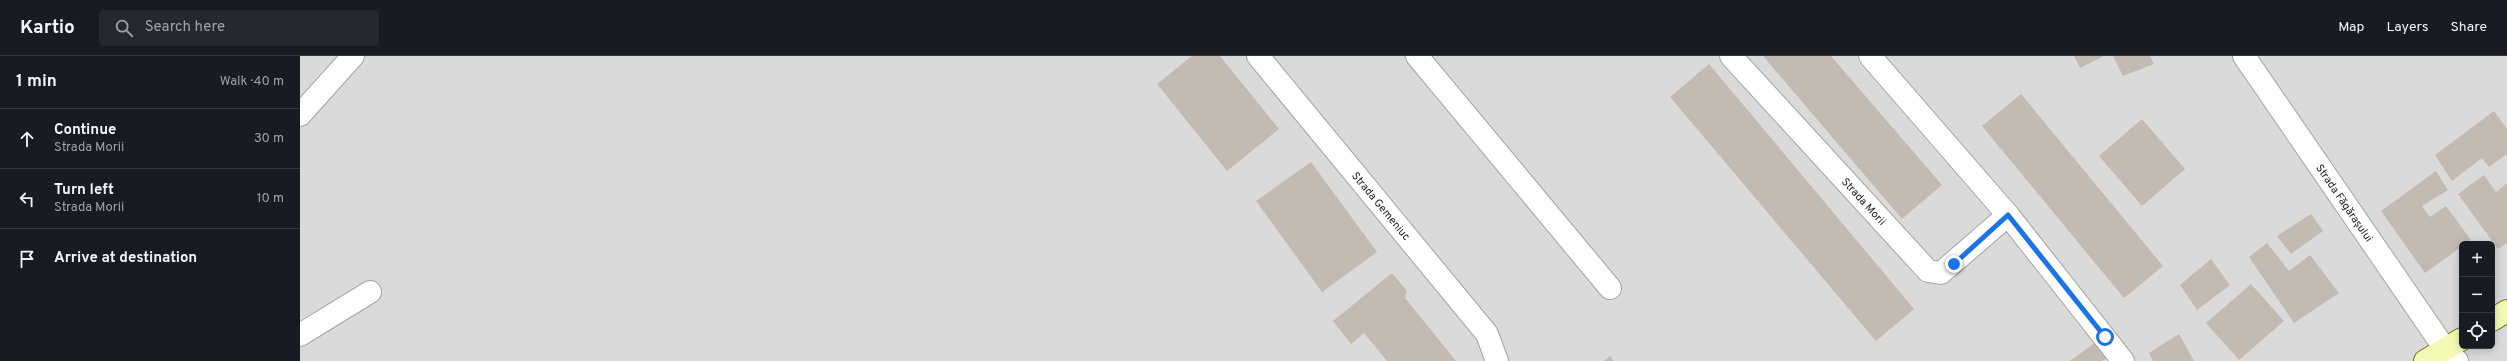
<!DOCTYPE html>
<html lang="en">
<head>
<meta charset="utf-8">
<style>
  :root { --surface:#171b24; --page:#242831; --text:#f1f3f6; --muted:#9ea1a6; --line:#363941 }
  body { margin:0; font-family:Overpass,sans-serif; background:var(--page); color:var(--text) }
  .controls { position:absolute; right:12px; bottom:12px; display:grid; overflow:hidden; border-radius:6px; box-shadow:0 2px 10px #0003 }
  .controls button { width:36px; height:36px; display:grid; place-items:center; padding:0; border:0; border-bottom:1px solid var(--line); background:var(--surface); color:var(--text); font:20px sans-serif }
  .stop { position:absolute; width:12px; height:12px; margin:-9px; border:3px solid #1a73e8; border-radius:50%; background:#fff }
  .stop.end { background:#1a73e8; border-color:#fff; box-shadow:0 1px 4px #0008 }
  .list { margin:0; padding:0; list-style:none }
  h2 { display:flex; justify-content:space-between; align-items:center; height:52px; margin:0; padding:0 16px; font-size:17px }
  h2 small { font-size:13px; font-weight:400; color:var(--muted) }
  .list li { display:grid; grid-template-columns:26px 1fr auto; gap:12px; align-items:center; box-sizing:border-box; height:60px; padding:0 16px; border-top:1px solid var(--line) }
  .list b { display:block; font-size:15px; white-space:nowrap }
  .list p { margin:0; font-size:13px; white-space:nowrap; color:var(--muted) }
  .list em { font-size:13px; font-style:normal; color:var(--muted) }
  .icon { flex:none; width:22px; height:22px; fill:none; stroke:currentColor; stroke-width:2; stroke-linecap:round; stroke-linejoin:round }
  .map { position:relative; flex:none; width:2207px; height:305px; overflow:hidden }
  header { display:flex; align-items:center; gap:24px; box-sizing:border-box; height:56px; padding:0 20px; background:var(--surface); border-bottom:1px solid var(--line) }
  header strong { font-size:19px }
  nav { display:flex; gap:22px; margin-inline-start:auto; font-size:14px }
  .search { width:280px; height:36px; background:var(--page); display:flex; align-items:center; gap:10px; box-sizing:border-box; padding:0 14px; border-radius:6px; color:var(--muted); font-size:15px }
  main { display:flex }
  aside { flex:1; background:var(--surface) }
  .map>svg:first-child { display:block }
  .residential { fill:#dbdada; fill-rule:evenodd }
  .building { fill:#c3bab2 }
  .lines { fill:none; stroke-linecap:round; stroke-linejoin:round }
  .minor-casing { stroke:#a4a4a4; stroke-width:24 }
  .secondary-casing { stroke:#647404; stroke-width:24 }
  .minor { stroke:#fff; stroke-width:22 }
  .secondary { stroke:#f4fab5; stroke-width:22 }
  .route { stroke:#1a73e8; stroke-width:5 }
  .labels { text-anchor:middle; stroke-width:3; stroke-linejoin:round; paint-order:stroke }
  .street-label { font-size:11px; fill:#1d1d1d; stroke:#fff }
</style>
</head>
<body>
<header>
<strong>Kartio</strong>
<div class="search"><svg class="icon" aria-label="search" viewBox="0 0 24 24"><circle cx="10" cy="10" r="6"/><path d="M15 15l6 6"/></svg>Search here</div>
<nav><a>Map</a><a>Layers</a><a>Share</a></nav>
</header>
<main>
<aside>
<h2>1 min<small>Walk · 40 m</small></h2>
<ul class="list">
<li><svg class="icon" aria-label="ahead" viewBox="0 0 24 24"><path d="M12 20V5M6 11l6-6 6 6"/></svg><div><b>Continue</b><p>Strada Morii</p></div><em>30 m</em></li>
<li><svg class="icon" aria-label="left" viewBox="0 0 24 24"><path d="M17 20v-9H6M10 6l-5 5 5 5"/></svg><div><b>Turn left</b><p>Strada Morii</p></div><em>10 m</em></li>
<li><svg class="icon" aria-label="arrive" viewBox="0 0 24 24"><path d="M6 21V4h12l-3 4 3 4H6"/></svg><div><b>Arrive at destination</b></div></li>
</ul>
</aside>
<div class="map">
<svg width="2207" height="305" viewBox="0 0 2207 305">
  <rect width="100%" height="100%" fill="#eeebe3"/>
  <path class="residential" d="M 0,0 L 2207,0 L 2207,305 L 0,305 ZM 2162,188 L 2192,188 L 2192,290 L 2162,290 Z"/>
  <path class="building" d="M 892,0 L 920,0 L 979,73 L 927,115 L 857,28 Z
    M 1463,0 L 1531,0 L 1642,129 L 1602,163 Z
    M 1774,0 L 1804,0 L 1780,12 Z
    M 1813,0 L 1850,0 L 1854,8 L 1823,20 Z
    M 1409,8 L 1614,253 L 1576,285 L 1370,41 Z
    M 1721,38 L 1863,210 L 1824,242 L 1682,70 Z
    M 2194,55 L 2207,73 L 2207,98 L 2189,111 L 2182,102 L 2152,125 L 2135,99 Z
    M 1842,63 L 1885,113 L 1842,150 L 1799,100 Z
    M 1011,106 L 1077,196 L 1022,236 L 956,145 Z
    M 2136,115 L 2148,134 L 2122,150 L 2130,161 L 2146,150 L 2171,184 L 2125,217 L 2081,155 Z
    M 2184,119 L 2196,136 L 2207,127 L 2207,187 L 2198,193 L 2158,138 Z
    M 2011,158 L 2023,175 L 1991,198 L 1977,180 Z
    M 1967,187 L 1989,215 L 2010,199 L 2039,237 L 1994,267 L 1949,201 Z
    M 1911,203 L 1930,229 L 1897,254 L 1880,229 Z
    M 1092,217 L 1107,235 L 1105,242 L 1156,305 L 1087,305 L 1064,277 L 1051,288 L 1033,265 Z
    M 1951,228 L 1984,265 L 1939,304 L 1906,267 Z
    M 1879,278 L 1894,305 L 1853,305 L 1849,297 Z
    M 1796,286 L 1807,302 L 1802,305 L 1770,305 Z
    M 1310,300 L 1314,305 L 1304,305 Z"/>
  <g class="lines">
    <defs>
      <g id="minor">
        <path id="s1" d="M 958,0 L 1187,278 L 1197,305"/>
        <path d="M 1117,0 L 1310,232"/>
        <path id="s2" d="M 1431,0 L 1628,215 L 1641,217 L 1708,159"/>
        <path d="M 1570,0 L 1708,159 L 1823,305"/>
        <path id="s3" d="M 1944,0 L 2145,293 L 2157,305"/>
        <path d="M 0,59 L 53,0"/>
        <path d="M 0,279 L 70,236"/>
      </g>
      <path id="secondary" d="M 2192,264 L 2207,255
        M 2125,305 L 2162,283"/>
    </defs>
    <use href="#minor" class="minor-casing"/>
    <use href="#secondary" class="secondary-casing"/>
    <use href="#minor" class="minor"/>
    <use href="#secondary" class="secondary"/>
  </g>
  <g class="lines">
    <path class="route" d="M 1654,208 L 1708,159 L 1805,281"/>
  </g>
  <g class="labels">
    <g class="street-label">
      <text dy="4" stroke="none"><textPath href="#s2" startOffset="197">Strada Morii</textPath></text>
      <text dy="4" stroke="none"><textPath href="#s3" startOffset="178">Strada Făgărașului</textPath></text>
      <text dy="4" stroke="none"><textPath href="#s1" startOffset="194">Strada Gemeniuc</textPath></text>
    </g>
  </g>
</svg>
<div class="controls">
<button>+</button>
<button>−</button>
<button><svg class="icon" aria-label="locate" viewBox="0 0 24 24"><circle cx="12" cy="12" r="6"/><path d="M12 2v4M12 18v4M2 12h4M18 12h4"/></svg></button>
</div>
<div class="stop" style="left:1805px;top:281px"></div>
<div class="stop end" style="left:1654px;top:208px"></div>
</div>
</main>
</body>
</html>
